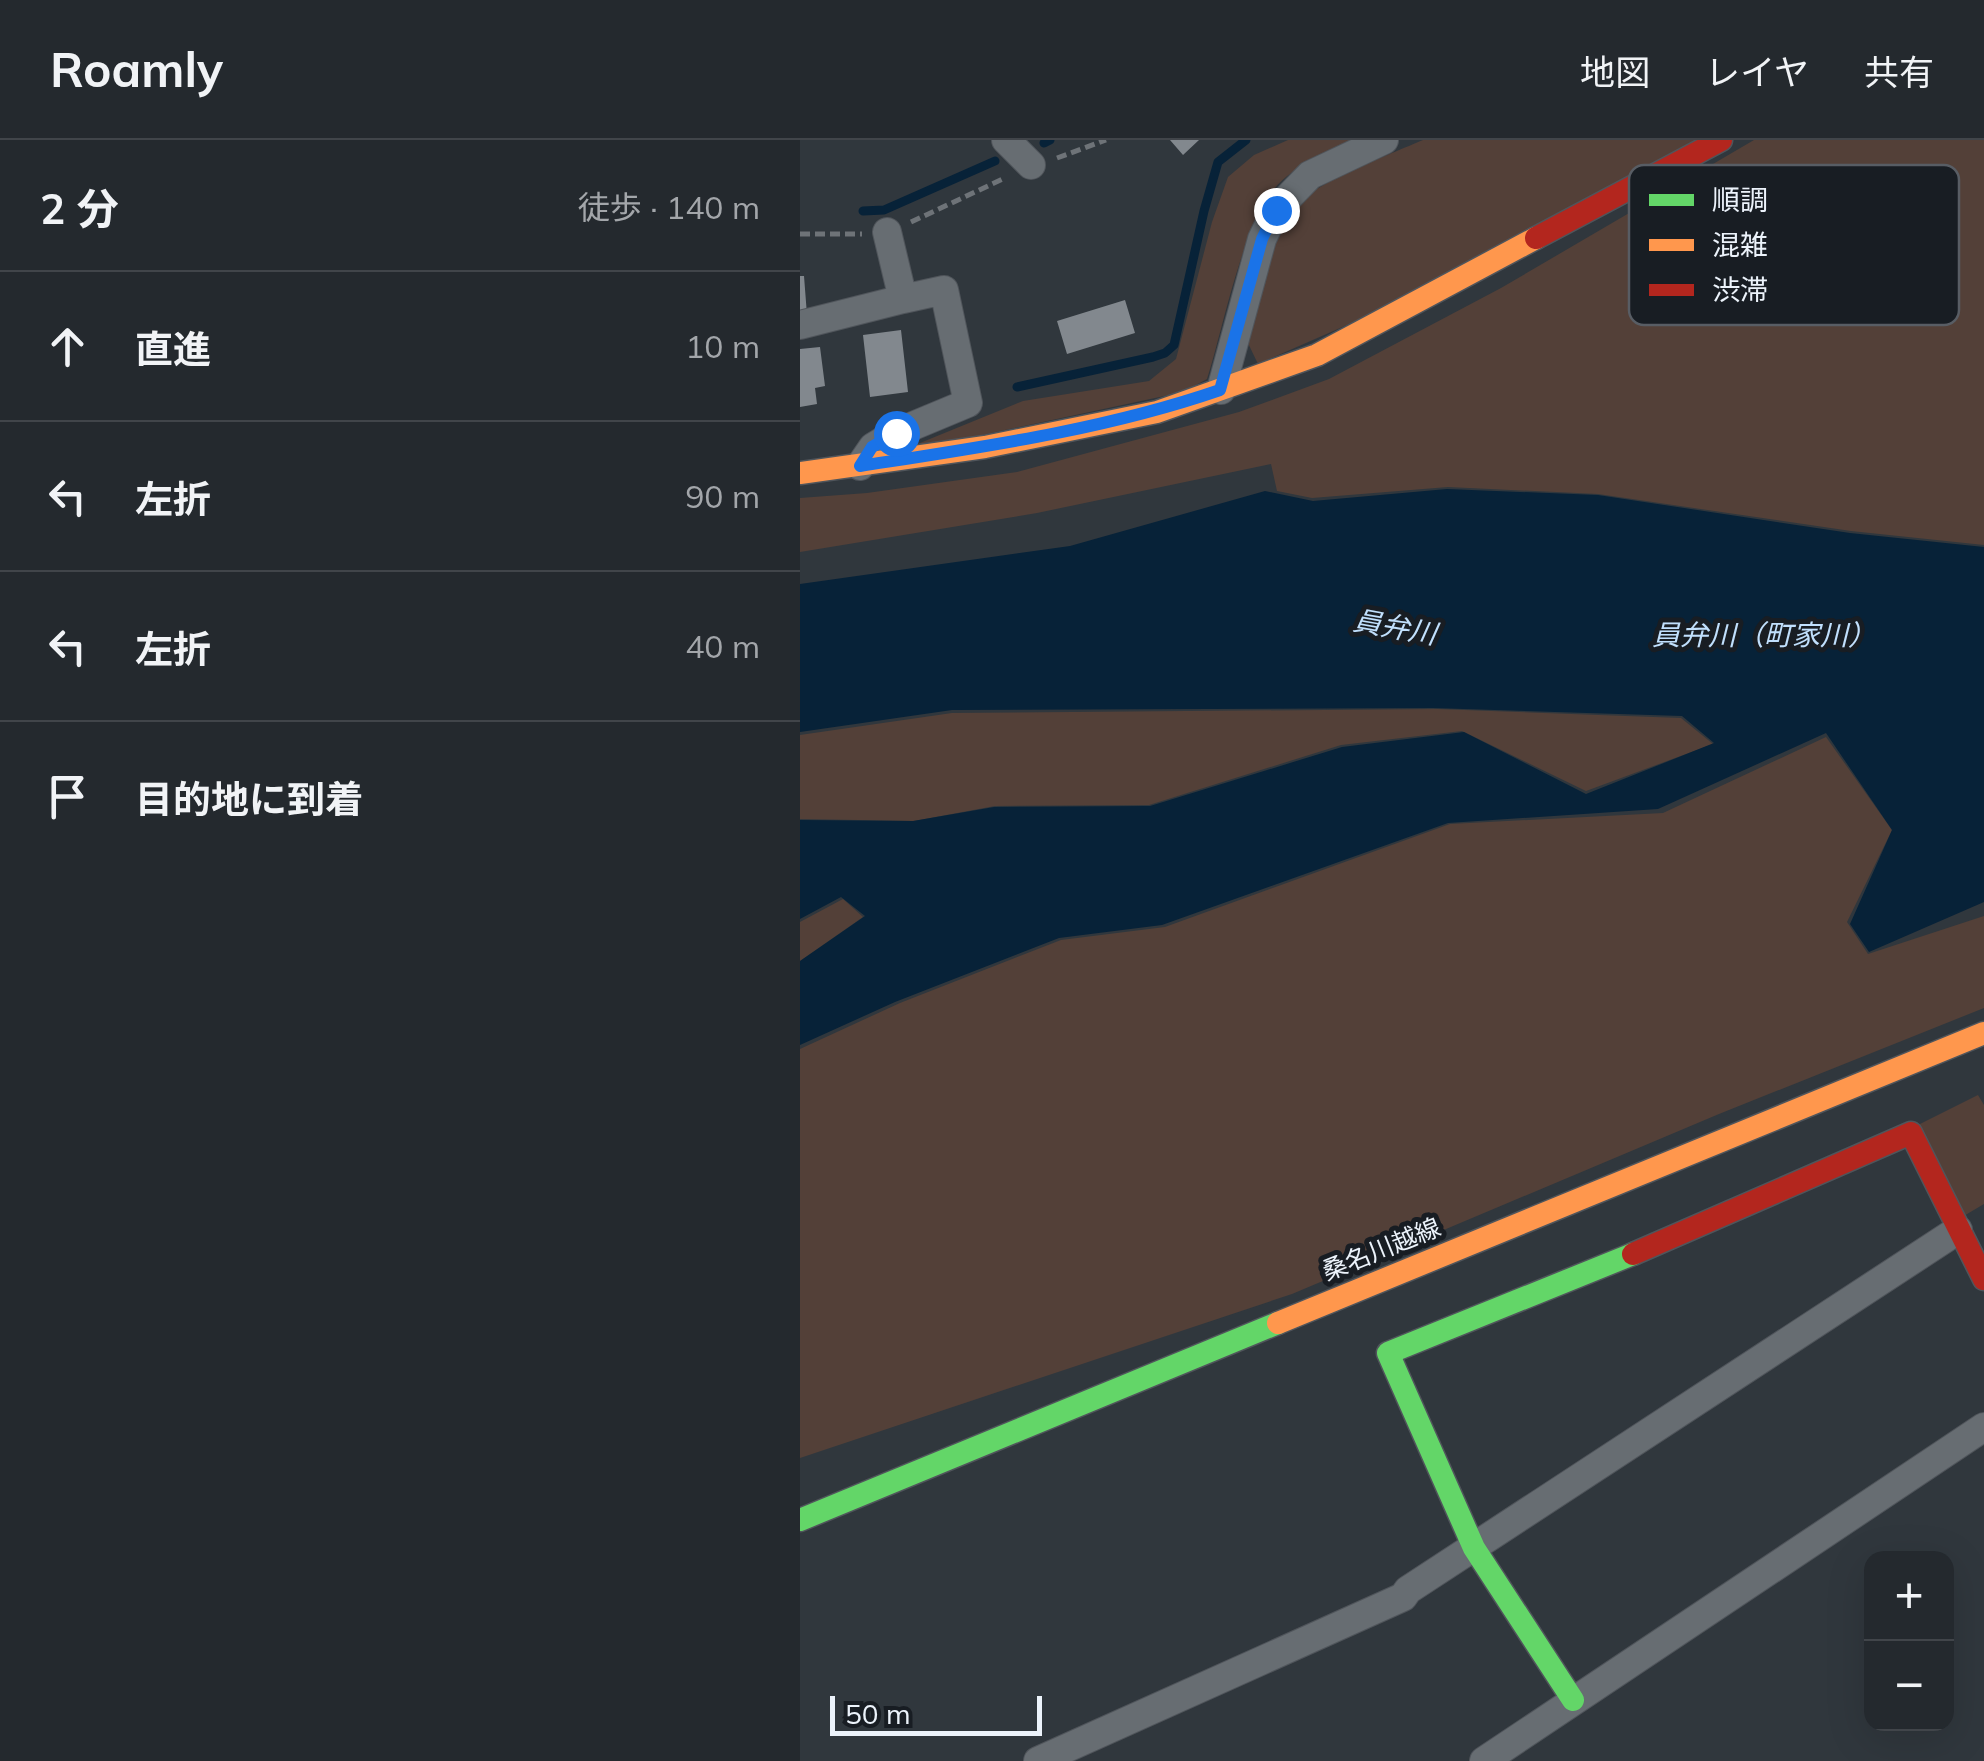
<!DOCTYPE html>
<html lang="ja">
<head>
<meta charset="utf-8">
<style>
  :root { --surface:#24292e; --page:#30353a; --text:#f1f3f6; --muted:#a3a6aa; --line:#41454a }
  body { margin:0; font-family:Mulish,"Noto Sans JP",sans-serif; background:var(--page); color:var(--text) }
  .controls { position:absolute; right:30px; bottom:30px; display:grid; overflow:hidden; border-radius:20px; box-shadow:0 10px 40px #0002 }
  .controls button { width:90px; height:90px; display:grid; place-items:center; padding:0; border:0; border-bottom:2px solid var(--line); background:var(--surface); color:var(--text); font:50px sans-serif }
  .scale { position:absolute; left:30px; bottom:25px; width:212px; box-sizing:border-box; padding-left:10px; border:5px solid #ecf3fb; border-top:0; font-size:28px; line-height:35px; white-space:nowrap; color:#ecf3fb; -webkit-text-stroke:8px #181d23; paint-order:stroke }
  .stop { position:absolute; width:30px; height:30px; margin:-22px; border:8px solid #1a73e8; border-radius:50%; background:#fff }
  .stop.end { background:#1a73e8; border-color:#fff; box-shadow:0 2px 10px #0008 }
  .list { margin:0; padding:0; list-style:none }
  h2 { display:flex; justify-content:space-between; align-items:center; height:130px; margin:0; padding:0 40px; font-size:42px }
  h2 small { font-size:32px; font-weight:400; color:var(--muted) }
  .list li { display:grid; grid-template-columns:65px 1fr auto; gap:30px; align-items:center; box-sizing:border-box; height:150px; padding:0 40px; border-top:2px solid var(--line) }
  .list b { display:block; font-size:38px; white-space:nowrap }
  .list em { font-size:32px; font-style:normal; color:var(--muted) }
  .icon { flex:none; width:55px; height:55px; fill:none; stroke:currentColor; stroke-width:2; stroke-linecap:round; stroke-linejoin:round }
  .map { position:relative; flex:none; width:1184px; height:1621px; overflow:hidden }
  header { display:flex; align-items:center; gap:60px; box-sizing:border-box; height:140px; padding:0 50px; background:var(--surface); border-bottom:2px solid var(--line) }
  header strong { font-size:48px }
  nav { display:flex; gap:55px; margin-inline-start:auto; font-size:35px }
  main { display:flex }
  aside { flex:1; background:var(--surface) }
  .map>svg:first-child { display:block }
  .green { fill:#534038 }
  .water { fill:#072238 }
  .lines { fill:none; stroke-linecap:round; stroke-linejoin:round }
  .stream { stroke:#072238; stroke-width:9 }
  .building { fill:#82888e }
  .street-casing { stroke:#50555b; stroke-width:30 }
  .fast-casing { stroke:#50555b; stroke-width:25 }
  .slow-casing { stroke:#50555b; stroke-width:25 }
  .jam-casing { stroke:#50555b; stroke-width:25 }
  .path { stroke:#6e7378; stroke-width:5; stroke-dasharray:10 5; stroke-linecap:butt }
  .street { stroke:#676d72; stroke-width:28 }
  .fast { stroke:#63d668; stroke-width:22 }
  .slow { stroke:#ff974d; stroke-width:22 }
  .jam { stroke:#b3261e; stroke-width:22 }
  .route { stroke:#1a73e8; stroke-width:12 }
  .labels { text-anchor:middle; stroke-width:10; stroke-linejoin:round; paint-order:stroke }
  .street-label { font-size:25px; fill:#ecf3fb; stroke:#181d23 }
  .water-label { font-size:28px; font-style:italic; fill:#c1e0fd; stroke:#181d23 }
  .key { fill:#181d23; stroke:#585d64; stroke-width:2.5 }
  .key-label { font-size:28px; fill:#ecf3fb }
</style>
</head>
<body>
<header>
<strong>Roamly</strong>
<nav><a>地図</a><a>レイヤ</a><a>共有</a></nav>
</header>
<main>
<aside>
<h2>2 分<small>徒歩 · 140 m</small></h2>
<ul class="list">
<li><svg class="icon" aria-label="ahead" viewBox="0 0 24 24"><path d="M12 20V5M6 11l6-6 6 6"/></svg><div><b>直進</b></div><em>10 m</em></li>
<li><svg class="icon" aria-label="left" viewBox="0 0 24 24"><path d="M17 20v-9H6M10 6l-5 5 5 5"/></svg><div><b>左折</b></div><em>90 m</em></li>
<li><svg class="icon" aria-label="left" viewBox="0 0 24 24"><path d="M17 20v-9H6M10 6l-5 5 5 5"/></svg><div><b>左折</b></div><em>40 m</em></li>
<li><svg class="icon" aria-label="arrive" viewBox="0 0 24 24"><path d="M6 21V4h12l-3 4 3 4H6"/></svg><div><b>目的地に到着</b></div></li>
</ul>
</aside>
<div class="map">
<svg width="1184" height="1621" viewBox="0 0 1184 1621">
  <rect width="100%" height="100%" fill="#30373d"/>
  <path class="green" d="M 488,0 L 555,0 C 534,11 505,21 486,37 C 444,70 424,187 407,239 L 383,252 L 93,314 L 223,261 L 349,241 L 376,219 L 412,82 L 428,37 L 454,15 Z
    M 623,0 L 900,0 L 604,160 L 458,224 L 446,199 C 458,161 469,99 493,68 C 513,43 591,14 623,0 Z
    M 954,0 L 1184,0 L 1184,405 L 1051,391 L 798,354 L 648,347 L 512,358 L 477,351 L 471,324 L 237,373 L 0,412 L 0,358 L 67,353 L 217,332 L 439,272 L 529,239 L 701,148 Z
    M 637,569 L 881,578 L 913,604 L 786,651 L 662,591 L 541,605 L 349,665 L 195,666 L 114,681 L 0,679 L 0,595 L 152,573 Z
    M 1026,597 L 1092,690 L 1047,782 L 1068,814 L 1184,776 L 1184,868 L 919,974 L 492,1154 L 0,1318 L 0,909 L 100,863 L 261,800 L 365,787 L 650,684 L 863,673 Z
    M 43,759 L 63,777 L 0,821 L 0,782 Z
    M 1178,955 L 1184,965 L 1184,1064 L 1162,1077 L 1118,985 Z"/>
  <path class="water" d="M 647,349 L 798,355 L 1050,393 L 1184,407 L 1184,762 L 1069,812 L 1050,784 L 1092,690 L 1026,593 L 858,669 L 648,683 L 362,785 L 259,798 L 95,862 L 0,905 L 0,821 L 65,776 L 41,757 L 0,779 L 0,680 L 113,681 L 194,667 L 350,666 L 542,607 L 664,592 L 786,654 L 914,603 L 882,576 L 633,568 L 152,570 L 0,592 L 0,444 L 270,406 L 465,351 L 513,361 Z"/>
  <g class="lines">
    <path class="stream" d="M 244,3 L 250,0
      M 63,71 L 84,70 L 195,21
      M 217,247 L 353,217 L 365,213 L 374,205 L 404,71 L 418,22 L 446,0"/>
  </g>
  <path class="building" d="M 370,0 L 399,0 L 383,15 Z
    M 0,136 L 4,136 L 7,175 L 0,176 Z
    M 325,160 L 335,193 L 267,214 L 257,181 Z
    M 101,190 L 108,252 L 70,257 L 63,195 Z
    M 20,207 L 25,246 L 15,248 L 17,264 L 0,267 L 0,209 Z"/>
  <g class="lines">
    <defs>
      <path id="street" d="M 206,0 L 231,25
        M 0,185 L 103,159
        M 421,250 L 462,99 L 476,70 L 510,35 L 584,0
        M 60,326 L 73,307 L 96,293 L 168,263 L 144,150 L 103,159 L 87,92
        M 238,1621 L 603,1457 L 608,1450 L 1158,1090
        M 684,1621 L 1184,1287"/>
      <path id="fast" d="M 0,1380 L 478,1183
        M 773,1560 L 674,1408 L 588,1213 L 833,1114"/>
      <path id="slow" d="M 0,333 L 185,307 L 357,272 L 517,215 L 736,98
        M 478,1183 L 1184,893"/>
      <path id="jam" d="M 736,98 L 921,0
        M 833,1114 L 1111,993 L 1184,1139"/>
    </defs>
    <use href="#street" class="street-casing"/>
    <use href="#fast" class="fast-casing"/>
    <use href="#slow" class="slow-casing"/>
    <use href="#jam" class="jam-casing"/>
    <path class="path" d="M 257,18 L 306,0
      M 111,82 L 205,38
      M 0,94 L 62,94"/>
    <use href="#street" class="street"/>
    <use href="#fast" class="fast"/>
    <use href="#slow" class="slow"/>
    <use href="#jam" class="jam"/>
  </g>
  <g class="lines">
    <path class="route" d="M 96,293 L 72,307 L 60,326 C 182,307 304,290 420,250 L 462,99 L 476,70"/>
  </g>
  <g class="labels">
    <g class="street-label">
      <text transform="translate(581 1109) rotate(-22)" y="9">桑名川越線</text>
    </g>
    <g class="water-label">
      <text transform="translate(595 487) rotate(10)" y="10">員弁川</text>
      <text x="964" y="505">員弁川（町家川）</text>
    </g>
  </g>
  <rect x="829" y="25" width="330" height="160" rx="15" class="key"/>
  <rect x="849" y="54" width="45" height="12" fill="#63d668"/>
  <rect x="849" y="99" width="45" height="12" fill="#ff974d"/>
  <rect x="849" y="144" width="45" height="12" fill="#b3261e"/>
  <g class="key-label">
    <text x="912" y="70">順調</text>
    <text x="912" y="115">混雑</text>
    <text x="912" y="160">渋滞</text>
  </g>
</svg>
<div class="controls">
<button>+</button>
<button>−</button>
</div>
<div class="scale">50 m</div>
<div class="stop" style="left:96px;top:293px"></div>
<div class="stop end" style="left:476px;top:70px"></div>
</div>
</main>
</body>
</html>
